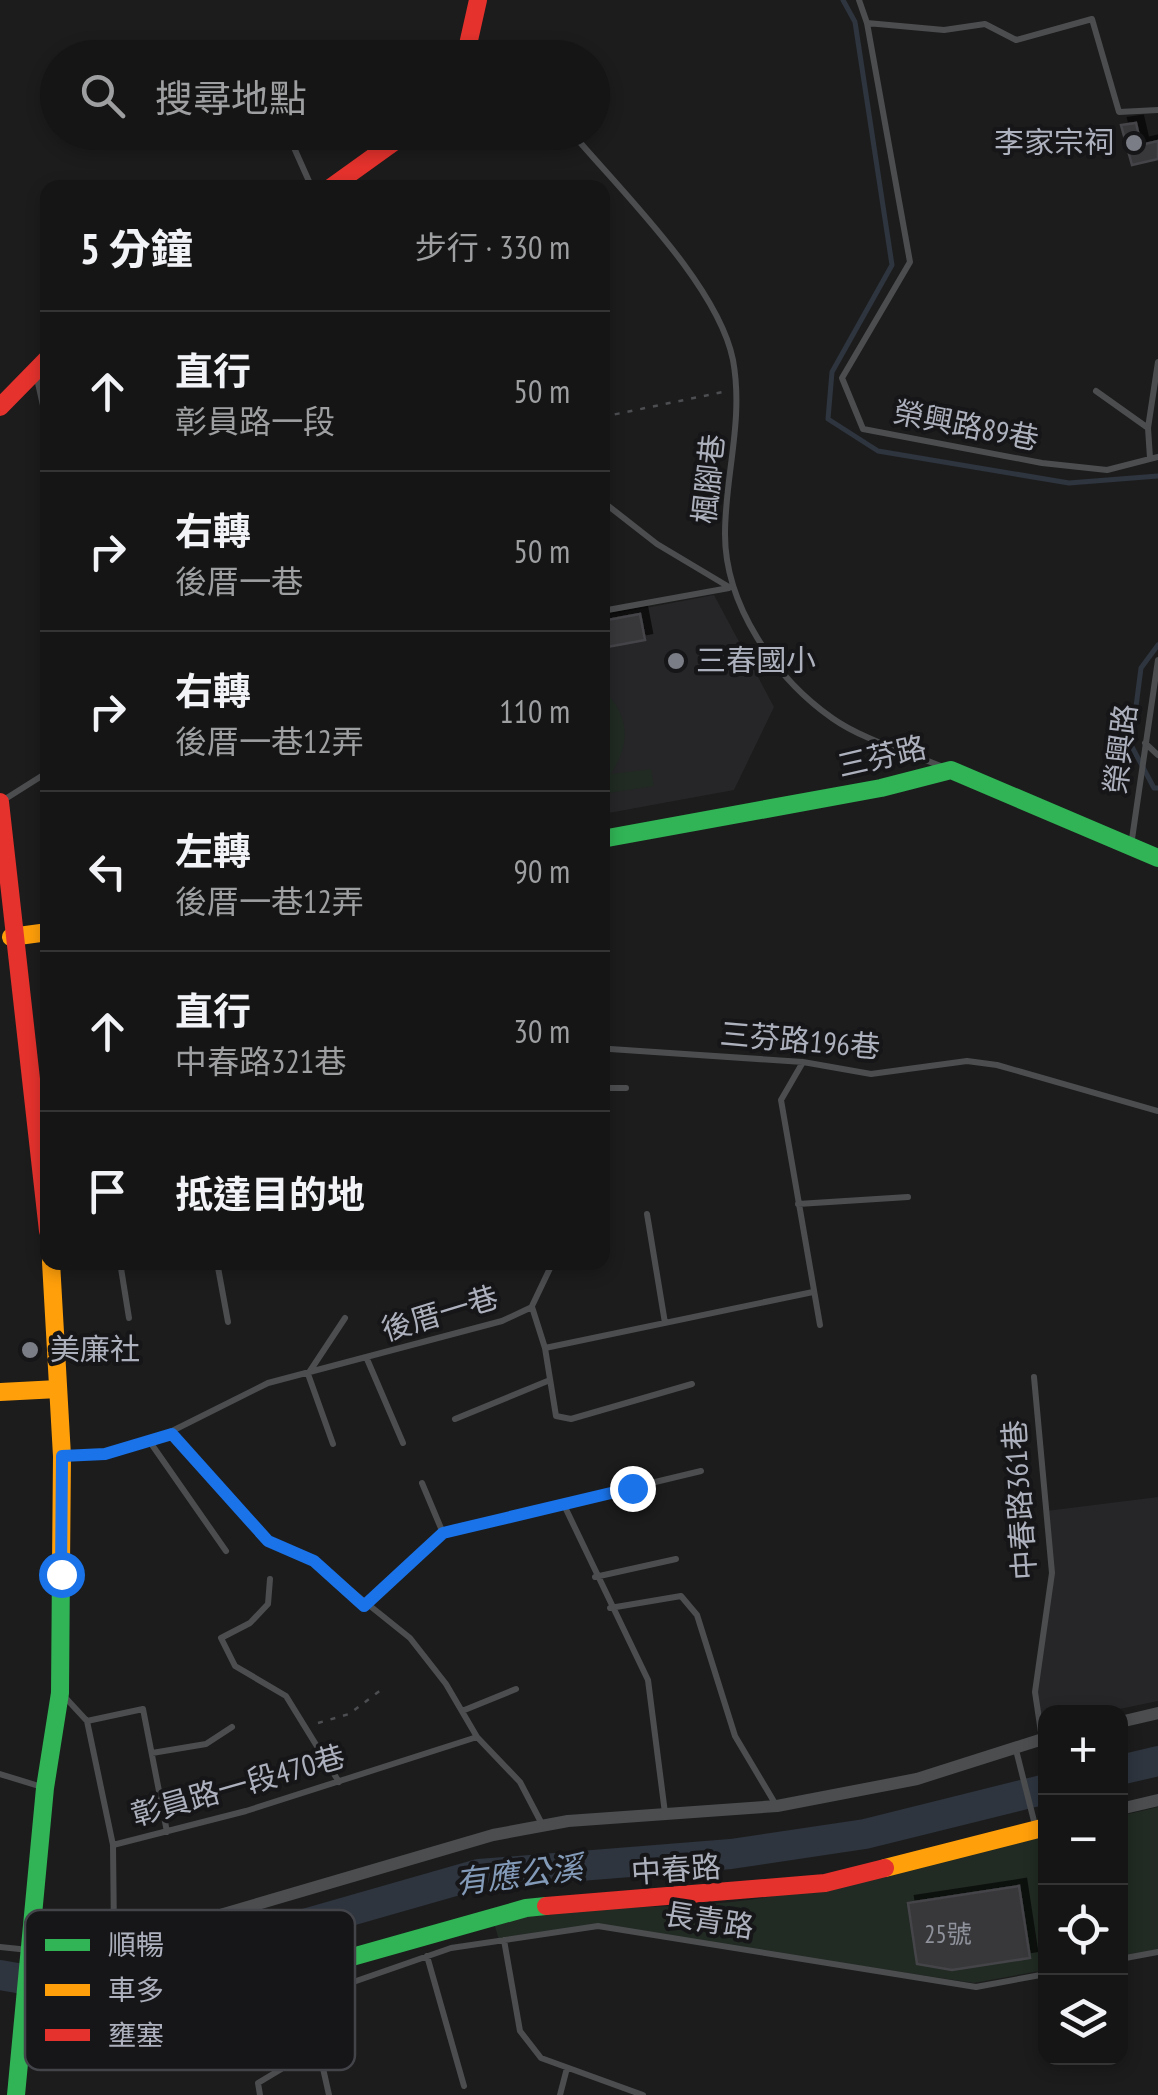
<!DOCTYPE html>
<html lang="zh-TW">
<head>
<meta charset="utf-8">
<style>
  :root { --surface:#151515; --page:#222; --text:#f1f3f6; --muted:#9d9fa0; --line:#343434 }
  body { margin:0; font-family:"PT Sans Narrow","Noto Sans TC",sans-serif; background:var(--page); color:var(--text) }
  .controls { position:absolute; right:30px; bottom:30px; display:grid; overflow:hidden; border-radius:20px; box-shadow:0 5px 15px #0003 }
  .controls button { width:90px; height:90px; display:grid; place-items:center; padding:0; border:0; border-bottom:2px solid var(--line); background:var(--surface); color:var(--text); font:50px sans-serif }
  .stop { position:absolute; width:30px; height:30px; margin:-22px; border:8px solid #1a73e8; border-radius:50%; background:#fff }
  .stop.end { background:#1a73e8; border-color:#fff; box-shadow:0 2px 10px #0008 }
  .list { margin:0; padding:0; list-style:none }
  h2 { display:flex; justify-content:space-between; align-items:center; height:130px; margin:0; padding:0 40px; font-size:42px }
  h2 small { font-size:32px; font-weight:400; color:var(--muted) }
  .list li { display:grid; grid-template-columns:65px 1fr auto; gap:30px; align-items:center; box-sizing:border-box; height:160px; padding:0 40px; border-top:2px solid var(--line) }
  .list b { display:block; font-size:38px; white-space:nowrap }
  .list p { margin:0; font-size:32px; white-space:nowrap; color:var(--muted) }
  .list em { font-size:32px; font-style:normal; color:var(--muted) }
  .icon { flex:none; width:55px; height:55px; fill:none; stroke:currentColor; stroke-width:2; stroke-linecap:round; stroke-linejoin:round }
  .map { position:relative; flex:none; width:1158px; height:2095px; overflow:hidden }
  .search { position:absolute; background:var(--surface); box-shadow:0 5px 15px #0003; left:40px; top:40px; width:570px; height:110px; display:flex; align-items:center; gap:25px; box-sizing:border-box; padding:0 35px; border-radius:55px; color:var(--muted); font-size:38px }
  .panel { position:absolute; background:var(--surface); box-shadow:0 5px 15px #0003; left:40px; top:180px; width:570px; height:1090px; border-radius:20px }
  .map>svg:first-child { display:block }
  .built { fill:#262628 }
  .green { fill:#212a23 }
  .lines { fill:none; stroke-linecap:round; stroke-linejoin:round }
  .stream { stroke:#2e353f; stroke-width:5 }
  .river { stroke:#2e353f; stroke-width:30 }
  .building { fill:#38383a; stroke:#444548; stroke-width:2.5; filter:url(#shadow) }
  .path { stroke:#4c4e51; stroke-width:2.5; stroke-dasharray:5 8; stroke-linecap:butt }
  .lane { stroke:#4b4d4f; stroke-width:6 }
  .street { stroke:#4b4d4f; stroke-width:12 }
  .fast { stroke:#30b455; stroke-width:18 }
  .slow { stroke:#ff9f0a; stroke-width:18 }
  .jam { stroke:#e5322d; stroke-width:18 }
  .route { stroke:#1a73e8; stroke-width:12 }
  .poi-dot { fill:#7a7d85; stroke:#161618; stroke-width:4 }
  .labels { text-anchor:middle; stroke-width:8; stroke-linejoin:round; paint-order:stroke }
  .number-label { font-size:25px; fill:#90939c }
  .poi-label { font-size:30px; fill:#adb1bd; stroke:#161618; text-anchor:start }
  .street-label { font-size:30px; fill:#adb1bd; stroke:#161618 }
  .water-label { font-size:32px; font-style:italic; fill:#839bb9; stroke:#161618 }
  .key { fill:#161618; stroke:#43444a; stroke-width:2.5 }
  .key-label { font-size:28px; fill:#adb1bd }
</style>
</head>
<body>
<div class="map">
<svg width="1158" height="2095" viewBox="0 0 1158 2095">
  <defs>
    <filter id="shadow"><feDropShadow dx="7" dy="-7" stdDeviation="0" flood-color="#0009"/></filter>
  </defs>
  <rect width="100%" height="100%" fill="#1c1c1c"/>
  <path class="built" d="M 714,595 L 774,707 L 734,790 L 603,814 L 603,616 Z
    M 1158,1497 L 1158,1701 L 1105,1712 L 1046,1712 L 1045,1726 L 1040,1727 L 1035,1692 L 1052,1573 L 1046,1511 Z"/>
  <path class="green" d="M 603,689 C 630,716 631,743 611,774 L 651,769 L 654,786 L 603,794 L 603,755 L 609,731 Z
    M 1158,1807 L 1158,1950 L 1120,1956 L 1120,1816 Z
    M 1045,1833 L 1045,1970 L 974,1983 L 599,1927 L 499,1940 L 494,1923 C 571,1904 652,1910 731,1902 C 838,1890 941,1860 1045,1833 Z"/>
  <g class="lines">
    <path class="stream" d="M 843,0 L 855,22 L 892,265 L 832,372 L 828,419 L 878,451 L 1069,483 L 1158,476
      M 1158,645 L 1141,668 L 1131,745 L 1154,788 L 1158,788"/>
    <path class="river" d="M 1120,1770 L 1158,1761
      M 0,1975 L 58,1985 L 196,1955 L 479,1874 L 731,1854 L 865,1834 L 1046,1789"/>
  </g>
  <path class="building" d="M 1136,123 L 1141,145 L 1158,141 L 1158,159 L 1132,165 L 1121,125 Z
    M 640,614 L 645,640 L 602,648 L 602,621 Z
    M 1019,1886 L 1030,1958 L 952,1970 L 917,1964 L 908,1903 Z"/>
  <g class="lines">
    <path class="path" d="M 602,417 L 723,392
      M 318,1723 L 349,1714 L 381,1690"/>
    <path class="lane" d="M 859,0 L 867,23 L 910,262 L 842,378 L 863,429 L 1042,463 L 1107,470 L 1158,457
      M 867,23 L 944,30 L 985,24 L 1016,40 L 1092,19 L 1119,112 L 1158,110
      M 473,41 L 495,58
      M 287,132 L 312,188
      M 571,132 C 621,191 718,285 733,360 C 744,420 725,475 725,534 C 725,605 775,678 832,718 C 863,740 908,752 943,767
      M 36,374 L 48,428
      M 1096,391 L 1148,428
      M 1150,458 L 1148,428 L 1158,362
      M 602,501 L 657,544 L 729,587
      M 602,611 L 729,588
      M 1145,743 L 1158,755
      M 2,801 L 48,772
      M 1132,839 L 1158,660
      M 610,1049 L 803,1062 L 871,1074 L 967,1061 L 997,1065 L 1158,1111
      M 803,1062 L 781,1100 L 820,1325
      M 602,1088 L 626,1088
      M 798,1204 L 908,1197
      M 647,1214 L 665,1323
      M 120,1262 L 129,1318
      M 217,1262 L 228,1322
      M 532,1306 L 553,1262
      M 545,1348 L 556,1416 L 571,1419 L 692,1384
      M 367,1359 L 403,1443
      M 1034,1377 L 1052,1573 L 1035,1692 L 1042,1739
      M 455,1419 L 550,1380
      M 172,1434 L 268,1541 L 314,1561 L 410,1638 L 446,1684 L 477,1737 L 520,1782 L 543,1826
      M 150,1442 L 226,1551
      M 333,1444 L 308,1374 L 345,1318
      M 63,1456 L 105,1455 L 150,1442 L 268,1383 L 502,1321 L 532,1307 L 545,1348 L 813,1292
      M 422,1483 L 443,1533
      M 564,1505 L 648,1680 L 665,1813
      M 595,1577 L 676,1559
      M 270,1579 L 268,1604 L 250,1623 L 221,1638 L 235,1666 L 286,1696 L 339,1782
      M 364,1605 L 443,1533 L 701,1471
      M 610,1608 L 681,1596 L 697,1615 L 735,1736 L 776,1805
      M 462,1711 L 516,1689
      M 87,1721 L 143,1709 L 167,1832
      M 1016,1750 L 1035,1825
      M 152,1753 L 206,1744 L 232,1727
      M 0,1774 L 42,1787
      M 113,1845 L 246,1811 L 477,1737
      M 504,1940 L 520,2031 L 541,2058 L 643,2095
      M 0,1947 L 29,1950 L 55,1930 L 114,1935 L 113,1845 L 87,1721 L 62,1694
      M 427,1956 L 464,2086
      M 1120,1959 L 1158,1952
      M 264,1986 L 290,2004 L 451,1948 L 598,1926 L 976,1987 L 1046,1974
      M 307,1997 L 329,2095
      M 260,2095 L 258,2083 L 283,2068 L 284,1999 L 293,1979
      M 560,2095 L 567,2068"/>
    <path class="street" d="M 1120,1722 L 1158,1713
      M 1120,1809 L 1158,1800
      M 29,1950 L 101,1950 L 493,1835 L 568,1821 L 777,1806 L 917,1779 L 1046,1738"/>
    <path class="fast" d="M 602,839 L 881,788 L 951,770 L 1158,858
      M 21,2044 L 64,2038 L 526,1908 L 546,1906
      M 16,2095 L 45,1788 L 60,1693 L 61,1566"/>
    <path class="slow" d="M 11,937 L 48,932
      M 51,1262 L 62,1456 L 61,1566
      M 0,1392 L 58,1389
      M 885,1868 L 1046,1827"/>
    <path class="jam" d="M 465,58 L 478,0
      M 330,188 L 408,132
      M 0,407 L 48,358
      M 0,802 L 48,1231
      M 546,1906 L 825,1883 L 885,1868"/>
  </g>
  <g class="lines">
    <path class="route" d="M 61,1574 L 62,1456 L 105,1454 L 172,1434 L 268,1541 L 314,1561 L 364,1606 L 443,1533 L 632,1488"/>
  </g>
  <g class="poi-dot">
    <circle cx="1134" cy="143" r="10"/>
    <circle cx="676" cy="661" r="10"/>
    <circle cx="30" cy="1350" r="10"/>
  </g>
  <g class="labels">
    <g class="number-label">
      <text x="948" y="1943">25號</text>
    </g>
    <g class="poi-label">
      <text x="1114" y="153" text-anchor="end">李家宗祠</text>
      <text x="696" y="671">三春國小</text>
      <text x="50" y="1360">美廉社</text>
    </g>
    <g class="street-label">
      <text transform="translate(966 426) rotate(11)" y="10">榮興路89巷</text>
      <text transform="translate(709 479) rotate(-84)" y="10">楓腳巷</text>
      <text transform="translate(1121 749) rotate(-83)" y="10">榮興路</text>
      <text transform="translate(882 757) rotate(-13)" y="10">三芬路</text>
      <text transform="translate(800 1041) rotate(5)" y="10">三芬路196巷</text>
      <text transform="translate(440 1314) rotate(-17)" y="10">後厝一巷</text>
      <text transform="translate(1020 1500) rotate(-94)" y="10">中春路361巷</text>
      <text transform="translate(238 1786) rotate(-16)" y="10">彰員路一段470巷</text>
      <text transform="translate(676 1870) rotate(-4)" y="10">中春路</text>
      <text transform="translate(709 1921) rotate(9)" y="10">長青路</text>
    </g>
    <g class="water-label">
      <text transform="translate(519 1875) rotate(-7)" y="11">有應公溪</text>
    </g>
  </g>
  <rect x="25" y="1910" width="330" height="160" rx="15" class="key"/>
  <rect x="45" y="1939" width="45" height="12" fill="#30b455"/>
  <rect x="45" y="1984" width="45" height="12" fill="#ff9f0a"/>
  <rect x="45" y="2029" width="45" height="12" fill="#e5322d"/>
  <g class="key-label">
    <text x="108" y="1955">順暢</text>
    <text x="108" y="2000">車多</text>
    <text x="108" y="2045">壅塞</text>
  </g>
</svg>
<div class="controls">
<button>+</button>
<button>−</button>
<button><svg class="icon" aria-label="locate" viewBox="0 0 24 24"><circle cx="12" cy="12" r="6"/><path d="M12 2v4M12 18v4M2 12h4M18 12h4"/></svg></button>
<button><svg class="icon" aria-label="layers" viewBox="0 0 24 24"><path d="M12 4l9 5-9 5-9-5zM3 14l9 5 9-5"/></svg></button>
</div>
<div class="stop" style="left:61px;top:1574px"></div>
<div class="stop end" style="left:632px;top:1488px"></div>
<div class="search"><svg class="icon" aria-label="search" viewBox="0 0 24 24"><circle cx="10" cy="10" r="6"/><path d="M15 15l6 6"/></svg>搜尋地點</div>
<section class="panel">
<h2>5 分鐘<small>步行 · 330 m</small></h2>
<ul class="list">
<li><svg class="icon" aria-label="ahead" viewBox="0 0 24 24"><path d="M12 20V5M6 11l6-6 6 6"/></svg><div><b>直行</b><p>彰員路一段</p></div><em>50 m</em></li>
<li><svg class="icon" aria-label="right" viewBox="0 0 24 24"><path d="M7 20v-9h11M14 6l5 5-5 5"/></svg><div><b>右轉</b><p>後厝一巷</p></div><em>50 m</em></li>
<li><svg class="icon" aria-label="right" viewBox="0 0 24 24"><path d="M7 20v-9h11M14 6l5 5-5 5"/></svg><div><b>右轉</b><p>後厝一巷12弄</p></div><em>110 m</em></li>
<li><svg class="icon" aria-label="left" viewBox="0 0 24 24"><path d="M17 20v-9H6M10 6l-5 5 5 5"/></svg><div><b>左轉</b><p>後厝一巷12弄</p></div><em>90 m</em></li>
<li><svg class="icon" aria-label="ahead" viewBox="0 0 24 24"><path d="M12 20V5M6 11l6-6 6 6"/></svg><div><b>直行</b><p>中春路321巷</p></div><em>30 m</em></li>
<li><svg class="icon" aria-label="arrive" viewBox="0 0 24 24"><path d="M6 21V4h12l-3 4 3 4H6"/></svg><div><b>抵達目的地</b></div></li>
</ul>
</section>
</div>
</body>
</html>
